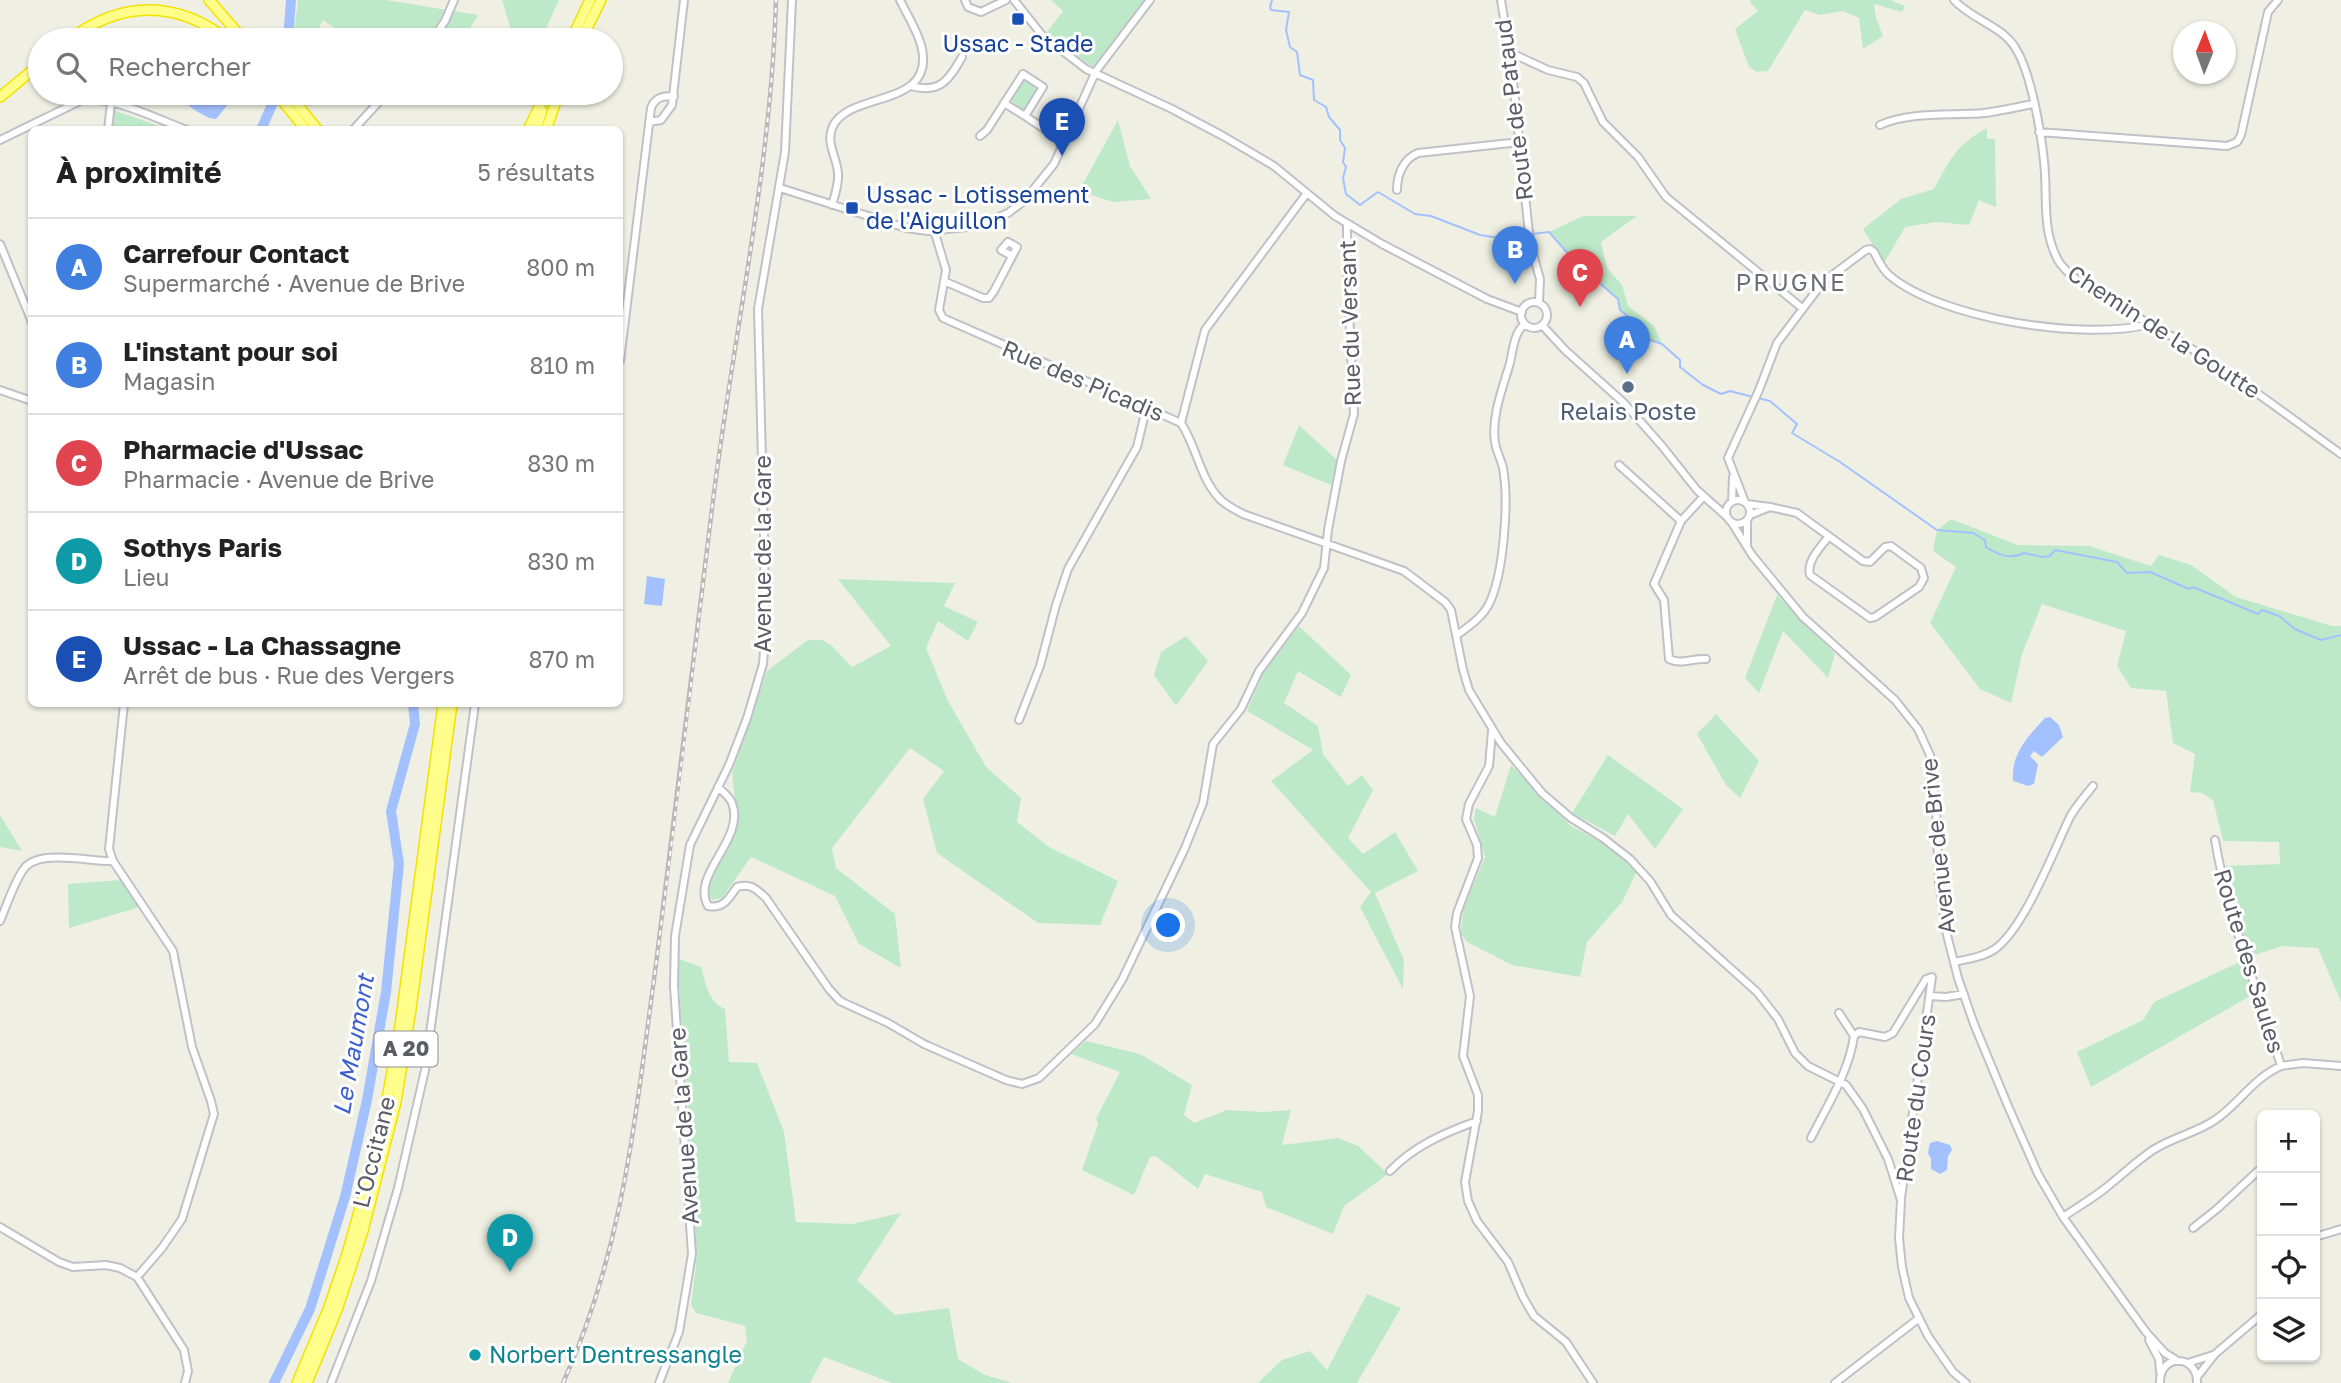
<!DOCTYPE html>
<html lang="fr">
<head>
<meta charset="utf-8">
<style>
  :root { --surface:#fff; --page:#f2f2f2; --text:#222; --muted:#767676; --line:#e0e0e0; --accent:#7c3aed }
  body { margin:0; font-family:"Golos Text",sans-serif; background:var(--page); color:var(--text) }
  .controls { position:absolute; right:21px; bottom:21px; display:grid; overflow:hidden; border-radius:10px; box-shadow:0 2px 5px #0004 }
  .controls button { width:63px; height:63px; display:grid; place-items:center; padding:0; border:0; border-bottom:2px solid var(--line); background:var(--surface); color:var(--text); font:35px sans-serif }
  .compass { position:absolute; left:2173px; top:21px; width:63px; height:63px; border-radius:50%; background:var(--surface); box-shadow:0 2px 5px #0004; rotate:1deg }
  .you { position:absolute; left:1169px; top:926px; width:24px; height:24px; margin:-18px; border:5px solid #fff; border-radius:50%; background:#1a73e8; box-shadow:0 0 0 10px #1a73e833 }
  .badge { display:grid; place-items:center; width:46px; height:46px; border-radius:50%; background:var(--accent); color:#fff; font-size:23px; font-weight:700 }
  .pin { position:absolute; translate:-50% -58px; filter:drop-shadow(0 2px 4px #0008) }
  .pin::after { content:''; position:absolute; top:37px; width:24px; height:21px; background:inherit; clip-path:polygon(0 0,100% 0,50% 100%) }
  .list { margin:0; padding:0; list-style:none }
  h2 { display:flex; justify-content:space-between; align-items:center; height:91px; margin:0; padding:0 28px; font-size:30px }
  h2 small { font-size:23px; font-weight:400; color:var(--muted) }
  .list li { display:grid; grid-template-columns:46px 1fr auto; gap:21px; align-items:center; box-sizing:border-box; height:98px; padding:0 28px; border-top:2px solid var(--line) }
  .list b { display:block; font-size:26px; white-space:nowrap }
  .list p { margin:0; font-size:23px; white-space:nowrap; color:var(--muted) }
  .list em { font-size:23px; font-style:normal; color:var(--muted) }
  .icon { flex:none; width:38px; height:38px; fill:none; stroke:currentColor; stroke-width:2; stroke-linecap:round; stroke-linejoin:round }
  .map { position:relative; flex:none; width:2341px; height:1383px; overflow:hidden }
  .search { position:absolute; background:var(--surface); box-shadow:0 2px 5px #0004; left:28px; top:28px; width:595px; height:77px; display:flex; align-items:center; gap:18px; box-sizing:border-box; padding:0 24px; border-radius:38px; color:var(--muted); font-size:26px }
  .panel { position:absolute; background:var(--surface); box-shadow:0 2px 5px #0004; left:28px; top:126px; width:595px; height:581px; border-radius:10px }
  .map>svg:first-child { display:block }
  .green { fill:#bee9c8 }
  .water { fill:#a4c1ff }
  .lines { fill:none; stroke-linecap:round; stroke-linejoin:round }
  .stream { stroke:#a4c1ff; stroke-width:2 }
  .river { stroke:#a4c1ff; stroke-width:10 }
  .minor-casing { stroke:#c0c1c8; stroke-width:10 }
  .highway-casing { stroke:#f3e200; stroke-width:12 }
  .minor { stroke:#fff; stroke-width:6 }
  .highway { stroke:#fffe8b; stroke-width:9 }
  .rail-casing { stroke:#b9b9ba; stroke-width:4.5 }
  .rail { stroke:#fff; stroke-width:2; stroke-dasharray:5; stroke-linecap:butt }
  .transit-dot { fill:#1a4fb4; stroke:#fff; stroke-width:2.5 }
  .service-dot { fill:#5c6f8a; stroke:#fff; stroke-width:2.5 }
  .culture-dot { fill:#0f9aa8; stroke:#fff; stroke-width:2.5 }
  .labels { text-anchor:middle; stroke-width:6; stroke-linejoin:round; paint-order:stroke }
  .shield { fill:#fff; stroke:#8c8e94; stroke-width:2 }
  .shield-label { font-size:21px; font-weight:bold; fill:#5b5d66 }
  .transit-label { font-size:23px; fill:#164399; stroke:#fff }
  .street-label { font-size:23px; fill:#5b5d66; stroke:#fff }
  .service-label { font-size:23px; fill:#4e5e75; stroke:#fff }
  .culture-label { font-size:23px; fill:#0d838f; stroke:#fff; text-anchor:start }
  .neighbourhood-label { font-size:24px; letter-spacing:2px; fill:#6c6f78; stroke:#fff }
  .water-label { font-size:24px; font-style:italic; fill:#3b5fce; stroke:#fff }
</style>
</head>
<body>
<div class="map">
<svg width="2341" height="1383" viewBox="0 0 2341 1383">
  <rect width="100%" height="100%" fill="#eff0e3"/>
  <path class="green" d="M 298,0 L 386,0 L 478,15 L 468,32 L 433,31 L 426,38 L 352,40 L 323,20 L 314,40 L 293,40 Z
    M 559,0 L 541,40 L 514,40 L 502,0 Z
    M 1051,0 L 1144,0 L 1095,65 L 1091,66 L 1047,32 L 1063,11 Z
    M 1751,0 L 1890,0 L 1905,6 L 1902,12 L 1874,4 L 1876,18 L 1883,36 L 1863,49 L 1859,18 L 1843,11 L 1820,15 L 1805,10 L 1768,71 L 1757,72 L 1749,67 L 1735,29 L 1758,11 L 1750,2 Z
    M 1022,79 C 1028,79 1037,84 1038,91 L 1024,110 L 1010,100 Z
    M 113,110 L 168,129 L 114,129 Z
    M 1118,120 L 1130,166 L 1151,199 L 1113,202 L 1079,191 Z
    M 1987,128 L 1987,139 L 1995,139 L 1996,207 L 1979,200 L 1969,225 L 1936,222 L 1905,227 L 1884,263 L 1863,229 L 1901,199 L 1934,189 C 1950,159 1956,145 1987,128 Z
    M 1583,216 L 1637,216 L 1601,242 L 1607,268 L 1622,285 L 1628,306 L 1654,326 L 1662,344 L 1650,340 L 1644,330 L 1620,310 L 1617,299 L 1596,280 L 1594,271 L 1578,265 L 1549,232 Z
    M 1299,425 L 1337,460 L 1331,485 L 1283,465 Z
    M 1951,519 L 2018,545 L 2089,546 L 2151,566 L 2159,555 L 2191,565 L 2236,597 L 2332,626 L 2341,626 L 2341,1002 L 2318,948 L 2283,946 L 2254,955 L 2248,951 L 2225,866 L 2280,864 L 2279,842 L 2223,841 L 2213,800 L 2202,793 L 2190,792 L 2195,754 L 2173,743 L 2166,691 L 2131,688 L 2117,666 L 2126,631 L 2042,604 L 2022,654 L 2011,703 L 1980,689 L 1930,623 L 1956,567 L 1933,551 L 1937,530 Z
    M 838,579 L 955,583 L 944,606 L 978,622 L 968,641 L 938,621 L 926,648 L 948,701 L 986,767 L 1021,798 L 1017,822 L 1049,847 L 1118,881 L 1100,925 L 1038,923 L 937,853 L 923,799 L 944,771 L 910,748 L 832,848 L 836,868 L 895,914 L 901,968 L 859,944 L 835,896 L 751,857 L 722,898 L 712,900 L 708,894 L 709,883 L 738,827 L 732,773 L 767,671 L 808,640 L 823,640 L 832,646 L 852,667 L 891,646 Z
    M 1777,595 L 1835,654 L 1828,678 L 1783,631 L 1759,693 L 1745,678 Z
    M 1299,626 L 1351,675 L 1341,697 L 1298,671 L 1284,703 L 1318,726 L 1323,754 L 1348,786 L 1362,775 L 1373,790 L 1348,838 L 1363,854 L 1395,832 L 1418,871 L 1375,893 L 1404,960 L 1403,989 L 1360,907 L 1371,892 L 1271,781 L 1313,750 L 1247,711 L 1265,670 Z
    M 1186,636 L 1208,661 L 1176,706 L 1154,675 L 1161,652 Z
    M 1716,714 L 1759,761 L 1740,798 L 1726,785 L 1697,734 Z
    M 1608,755 L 1683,809 L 1655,849 L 1628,814 L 1615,836 L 1572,813 Z
    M 1511,765 L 1571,826 L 1610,847 L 1637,871 L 1622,902 L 1587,942 L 1580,977 L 1512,965 L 1467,942 L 1461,933 L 1463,910 L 1485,857 L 1474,819 L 1476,808 L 1495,817 Z
    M 0,815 L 22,851 L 0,847 Z
    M 120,880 L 140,907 L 69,928 L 68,884 Z
    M 677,958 L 701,967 C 706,983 708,1002 725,1009 L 729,1062 L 757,1063 L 784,1132 L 796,1222 L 852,1224 L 901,1213 L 857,1280 L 895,1315 L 949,1308 L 958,1359 L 985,1375 L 1012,1383 L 892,1383 L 824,1357 L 810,1383 L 728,1383 L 747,1341 L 745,1326 L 696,1313 L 691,1305 L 696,1266 L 695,1206 Z
    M 2244,960 L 2252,995 L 2091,1087 L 2077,1052 L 2143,1020 L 2154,1002 Z
    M 1086,1041 L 1140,1054 L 1192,1085 L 1184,1115 L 1194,1123 L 1227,1110 L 1264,1112 L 1291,1110 L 1282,1145 L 1338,1138 L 1358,1146 L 1388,1174 L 1344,1206 L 1333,1234 L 1266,1207 L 1262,1192 L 1205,1174 L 1198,1189 L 1156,1156 L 1150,1157 L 1134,1195 L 1082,1170 L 1098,1124 L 1096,1119 L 1120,1072 L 1071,1054 Z
    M 1367,1294 L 1401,1308 L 1357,1383 L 1258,1383 L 1282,1360 L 1310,1351 L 1327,1370 Z"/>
  <path class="water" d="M 172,93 L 232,93 L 234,97 L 216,119 L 209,118 L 196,111 Z
    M 647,576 L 665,579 L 662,606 L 644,604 Z
    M 2050,717 L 2059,725 L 2063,737 L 2042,757 L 2034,751 L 2030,756 L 2038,764 L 2034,784 L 2028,786 L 2013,781 C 2011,754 2027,737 2045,718 Z
    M 1937,1141 L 1950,1145 L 1952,1150 L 1948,1156 L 1947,1170 L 1940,1174 L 1931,1169 L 1931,1159 L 1928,1153 L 1930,1143 Z"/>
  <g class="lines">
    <path class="stream" d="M 1272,0 L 1270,7 L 1271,10 L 1289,12 L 1286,30 L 1290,47 L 1297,52 L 1300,75 L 1313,80 L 1314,100 L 1326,107 L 1329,117 L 1340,130 L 1340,140 L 1345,148 L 1343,162 L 1346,167 L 1343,178 L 1346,194 L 1360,205 L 1378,192 L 1415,214 L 1431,216 L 1480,235 L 1500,238 L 1549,232 L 1578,265 L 1594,271 L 1596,280 L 1618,299 L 1620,310 L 1644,330 L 1650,340 L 1662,344 L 1680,360 L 1680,367 L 1703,385 L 1721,394 L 1730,391 L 1753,397
      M 1758,398 L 1770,401 L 1797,424 L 1792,433 L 1840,462 L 1937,530 L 1973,533 L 1985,540 L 1986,547 C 1999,555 2010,560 2024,553 L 2042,557 L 2050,556 L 2055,550 L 2117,562 L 2127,573 L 2150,572 L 2189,589 L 2193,587 L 2258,614 L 2262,610 L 2279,616 L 2295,629 L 2321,640 L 2341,635"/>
    <path class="river" d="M 288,40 L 291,0
      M 261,130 L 277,93
      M 274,1383 L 310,1309 L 345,1197 L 367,1100 L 386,992 L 399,864 L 391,811 L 415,724 L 413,704"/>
    <defs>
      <path id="minor" d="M 965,0 L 968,7 L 981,12 L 1006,0
        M 1014,0 L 1042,35 L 1086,69 L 1172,109 L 1223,136 L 1274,166 L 1335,216 L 1382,244 L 1487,299 L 1522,312
        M 1501,0 L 1511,62 L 1530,243 L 1540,279 L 1539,302
        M 1954,0 C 1972,20 2003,26 2016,49 C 2031,73 2041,132 2044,161 C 2048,195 2041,229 2058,260 C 2072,286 2149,322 2176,339 C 2233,374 2287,415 2341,454
        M 432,40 L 445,21 L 454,0
        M 1509,52 L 1548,70 L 1577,77 L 1584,83 L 1603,122 L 1638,157 L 1666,197 L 1802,308
        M 911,86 C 940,94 949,80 962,57
        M 1004,103 L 1025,116
        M 649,122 L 661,120 L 672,105 L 684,0
        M 1880,125 C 1911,111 1951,116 1984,113 C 2001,111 2017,107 2033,104
        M 108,130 L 111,103
        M 353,130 L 387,93
        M 2039,132 L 2227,146 L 2237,142 L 2241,135 L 2268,12 L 2278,0
        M 980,136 L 987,130 L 1023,74 L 1043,87 L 1025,116 L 1064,142
        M 0,140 L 82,100 C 113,96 157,119 187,130
        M 780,188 L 906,228 L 928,231 L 977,226 L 1008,213 L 1024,201 L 1054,164 L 1096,71 L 1150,0
        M 1397,190 C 1397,175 1403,159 1418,153 L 1520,142
        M 832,205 C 835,195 839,184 838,173 C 837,157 825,143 833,126 C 850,91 934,108 922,49 C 919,33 907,15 900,0
        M 934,230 L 946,270 L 939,310 L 943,318 L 1181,423 C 1196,445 1200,478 1219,498 C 1225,505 1234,509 1243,514 L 1404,571 L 1445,602 L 1451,610 L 1463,670 L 1469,690 L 1501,743 L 1542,793 L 1571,818 L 1603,838 L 1630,859 L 1650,881 L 1671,915 L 1757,992 L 1778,1019 L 1795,1053 L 1808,1066 L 1846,1085 L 1863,1109 L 1888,1159 L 1901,1200 L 1899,1238 L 1902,1267 L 1909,1298 L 1928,1336 L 1953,1372 L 1966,1383
        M 0,244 L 32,322
        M 946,282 L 983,298 L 989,298 L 994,291 L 1017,247 L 1008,242 L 1001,250 L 1012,256
        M1521 315a13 13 0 1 1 26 0a13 13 0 1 1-26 0Z
        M 1542,325 L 1565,350 L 1624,403 L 1662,446 L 1697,490 L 1726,516
        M 620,361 L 651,108 C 655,97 663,96 674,96
        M 0,390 L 32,401
        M 1181,423 L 1205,330 L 1307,193
        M 1619,465 L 1681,521
        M 1704,496 L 1681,521 L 1654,584 L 1664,600 L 1669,659 C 1681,665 1693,658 1706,659
        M1726 512a12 12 0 1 1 24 0a12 12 0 1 1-24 0Z
        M 1732,501 L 1733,477
        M 1745,502 L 1728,458 L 1759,390 L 1777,343 L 1823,282 L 1866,250 L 1870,249 L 1874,252 C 1878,260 1882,269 1889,275 C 1940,319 2085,341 2150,324
        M 1747,504 L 1770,507 L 1750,515
        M 1770,507 L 1797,513 L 1863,561 L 1870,562 L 1885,547 L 1891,546 L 1921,568 L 1924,578 L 1919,587 L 1875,617 L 1870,618 L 1810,575 C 1806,561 1821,547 1829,536
        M 1747,520 L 1747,544
        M 1732,523 L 1752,555 L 1803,617 L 1895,700 L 1918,729 L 1930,755 L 1936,810 L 1939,882 L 1947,935 L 1958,978 L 1974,1024 L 2008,1106 L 2038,1174 L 2063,1217 L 2146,1332 L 2165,1353 L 2178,1361
        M 1457,635 C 1468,627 1481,618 1488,606 C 1504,576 1509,501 1503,468 C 1501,459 1496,451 1495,442 C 1491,417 1503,387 1510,363 C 1513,350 1514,332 1525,324
        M 124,704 L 109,849 L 113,861 L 173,951 L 192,1047 L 211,1101 L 214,1114 L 182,1219 L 162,1248 L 137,1277
        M 1019,720 L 1040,666 L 1056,605 L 1068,569 L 1137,447 L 1146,409
        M 1492,731 L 1489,766 L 1469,804 L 1466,819 L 1477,845 L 1478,858 L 1457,913 L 1455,927 L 1470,996 L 1463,1056 L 1478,1095 L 1478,1111 L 1465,1182 L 1468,1201 L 1477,1221 L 1508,1262 L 1523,1297 L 1534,1316 L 1566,1342 L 1593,1383
        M 718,787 C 723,792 730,797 732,803 C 746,840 690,874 708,906 C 724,909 729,898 737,887 C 751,883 756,889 766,898 L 829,989 L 840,1001 L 888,1023 L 924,1044 L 1006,1080 L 1022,1084 L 1039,1078 L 1095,1024 L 1122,980 L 1185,848 L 1203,803 L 1213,744 L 1241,709 L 1259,671 L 1302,613 L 1324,568 L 1328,530 L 1341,461 L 1354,414 L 1347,272 L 1347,225
        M 0,921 C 7,905 13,885 23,870 C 37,848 89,862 113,861
        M 1954,962 C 1968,959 1983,957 1995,949 C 2025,927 2053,852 2070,817 C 2076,806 2085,796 2093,786
        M 1930,996 L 1946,997 L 1964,994
        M 1839,1013 L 1854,1036
        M 2281,1066 L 2303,1063 L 2341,1066
        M 1811,1138 C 1827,1106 1849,1072 1854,1036 L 1859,1032 L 1885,1037 L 1893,1033 L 1926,979 L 1932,977 L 1901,1198
        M 1390,1171 C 1414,1146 1444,1133 1477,1121
        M 2063,1217 C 2076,1208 2090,1200 2103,1190 C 2120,1177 2135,1162 2153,1150 C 2173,1137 2196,1133 2215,1120 C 2240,1103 2252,1079 2281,1066 C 2258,990 2228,918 2215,840
        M 0,1227 L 59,1262 L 73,1267 L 106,1265 L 120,1268 L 137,1277 L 184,1350 L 188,1371 L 185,1383
        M 2193,1228 L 2217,1209 L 2258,1171
        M 2315,1237 L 2341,1229
        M 2149,1340 L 2159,1359 L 2160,1372
        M 2188,1363 L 2213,1355
        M 2197,1377 L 2215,1354 L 2262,1314
        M 331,1383 L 371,1281 L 398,1188 L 425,1070 L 475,704
        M 659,1383 L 679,1332 L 692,1254 L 674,986 L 675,936 L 690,845 L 729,765 L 747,718 L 763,664 L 765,637 L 764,535 L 758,309 L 785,152 L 792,0
        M 1835,1383 L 1918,1319
        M 2160,1383 C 2159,1353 2198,1354 2197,1383"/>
      <path id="highway" d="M 209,0 L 244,40
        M 69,40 C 121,0 177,0 228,40
        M 571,40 L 590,0
        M 581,40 L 601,0
        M 276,93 L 306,130
        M 288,93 L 318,130
        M 0,97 L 40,64
        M 528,130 L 546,93
        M 536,130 L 542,111
        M 546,130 L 559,93
        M 297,1383 L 329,1307 L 347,1254 L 381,1133 L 400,1026 L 443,704
        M 307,1383 L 337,1310 L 363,1231 L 396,1102 L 411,1009 L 452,704"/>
    </defs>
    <use href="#minor" class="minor-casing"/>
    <use href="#highway" class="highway-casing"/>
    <use href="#minor" class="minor"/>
    <use href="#highway" class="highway"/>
    <defs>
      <path id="rail" d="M 563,1383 C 624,1248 635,1117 655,972 C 675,821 693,669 711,517 C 731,345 771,174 776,0"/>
    </defs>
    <use href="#rail" class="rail-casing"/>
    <use href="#rail" class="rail"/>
  </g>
  <g class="transit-dot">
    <rect x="1011" y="12" width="14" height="14" rx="3.5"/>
    <rect x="845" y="201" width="14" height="14" rx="3.5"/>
  </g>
  <circle class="service-dot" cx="1628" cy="387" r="7"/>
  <circle class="culture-dot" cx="475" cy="1355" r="7"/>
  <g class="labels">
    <rect class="shield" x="374.5" y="1031.5" width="63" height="35" rx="5"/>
    <g class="shield-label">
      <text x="406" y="1056">A 20</text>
    </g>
    <g class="transit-label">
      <text x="1018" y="52">Ussac - Stade</text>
      <text x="866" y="203" text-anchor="start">Ussac - Lotissement<tspan x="866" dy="26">de l'Aiguillon</tspan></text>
    </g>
    <g class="street-label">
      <text transform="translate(1514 110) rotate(-97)" y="8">Route de Pataud</text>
      <text transform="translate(1350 323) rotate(-92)" y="8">Rue du Versant</text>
      <text transform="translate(2164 332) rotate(33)" y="8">Chemin de la Goutte</text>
      <text transform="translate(1083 381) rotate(23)" y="8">Rue des Picadis</text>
      <text transform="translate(763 554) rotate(-90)" y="8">Avenue de la Gare</text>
      <text transform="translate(1938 846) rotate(-96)" y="8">Avenue de Brive</text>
      <text transform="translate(2249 961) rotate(73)" y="8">Route des Saules</text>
      <text transform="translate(1916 1098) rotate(-82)" y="8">Route du Cours</text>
      <text transform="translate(684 1126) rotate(-94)" y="8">Avenue de la Gare</text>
      <text transform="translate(374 1152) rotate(-76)" y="8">L'Occitane</text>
    </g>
    <g class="service-label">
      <text x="1628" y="420">Relais Poste</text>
    </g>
    <g class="culture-label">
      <text x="489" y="1363">Norbert Dentressangle</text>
    </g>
    <g class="neighbourhood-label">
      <text x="1791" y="291">PRUGNE</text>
    </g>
    <g class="water-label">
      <text transform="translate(354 1045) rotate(-80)" y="8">Le Maumont</text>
    </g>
  </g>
</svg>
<div class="controls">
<button>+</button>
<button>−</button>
<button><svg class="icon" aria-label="locate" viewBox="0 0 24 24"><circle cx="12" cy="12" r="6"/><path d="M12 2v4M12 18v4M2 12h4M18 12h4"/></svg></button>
<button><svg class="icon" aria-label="layers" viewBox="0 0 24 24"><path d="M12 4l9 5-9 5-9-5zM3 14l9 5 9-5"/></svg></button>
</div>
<svg class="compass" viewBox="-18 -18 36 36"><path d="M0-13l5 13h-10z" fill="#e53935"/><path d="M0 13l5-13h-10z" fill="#767676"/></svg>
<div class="you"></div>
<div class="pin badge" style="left:1627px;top:374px;background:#3f7fe0">A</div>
<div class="pin badge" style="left:1515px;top:284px;background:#3f7fe0">B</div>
<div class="pin badge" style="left:1580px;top:307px;background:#e0444e">C</div>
<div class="pin badge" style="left:510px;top:1272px;background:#0f9aa8">D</div>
<div class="pin badge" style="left:1062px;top:156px;background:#1a4fb4">E</div>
<div class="search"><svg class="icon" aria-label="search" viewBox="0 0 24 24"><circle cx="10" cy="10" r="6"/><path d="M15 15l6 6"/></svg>Rechercher</div>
<section class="panel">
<h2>À proximité<small>5 résultats</small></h2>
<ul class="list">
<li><span class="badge" style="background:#3f7fe0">A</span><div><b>Carrefour Contact</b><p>Supermarché · Avenue de Brive</p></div><em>800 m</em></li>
<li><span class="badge" style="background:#3f7fe0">B</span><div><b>L'instant pour soi</b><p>Magasin</p></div><em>810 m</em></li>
<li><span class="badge" style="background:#e0444e">C</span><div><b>Pharmacie d'Ussac</b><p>Pharmacie · Avenue de Brive</p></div><em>830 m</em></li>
<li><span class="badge" style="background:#0f9aa8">D</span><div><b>Sothys Paris</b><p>Lieu</p></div><em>830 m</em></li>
<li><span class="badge" style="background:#1a4fb4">E</span><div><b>Ussac - La Chassagne</b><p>Arrêt de bus · Rue des Vergers</p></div><em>870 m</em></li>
</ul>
</section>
</div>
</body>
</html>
